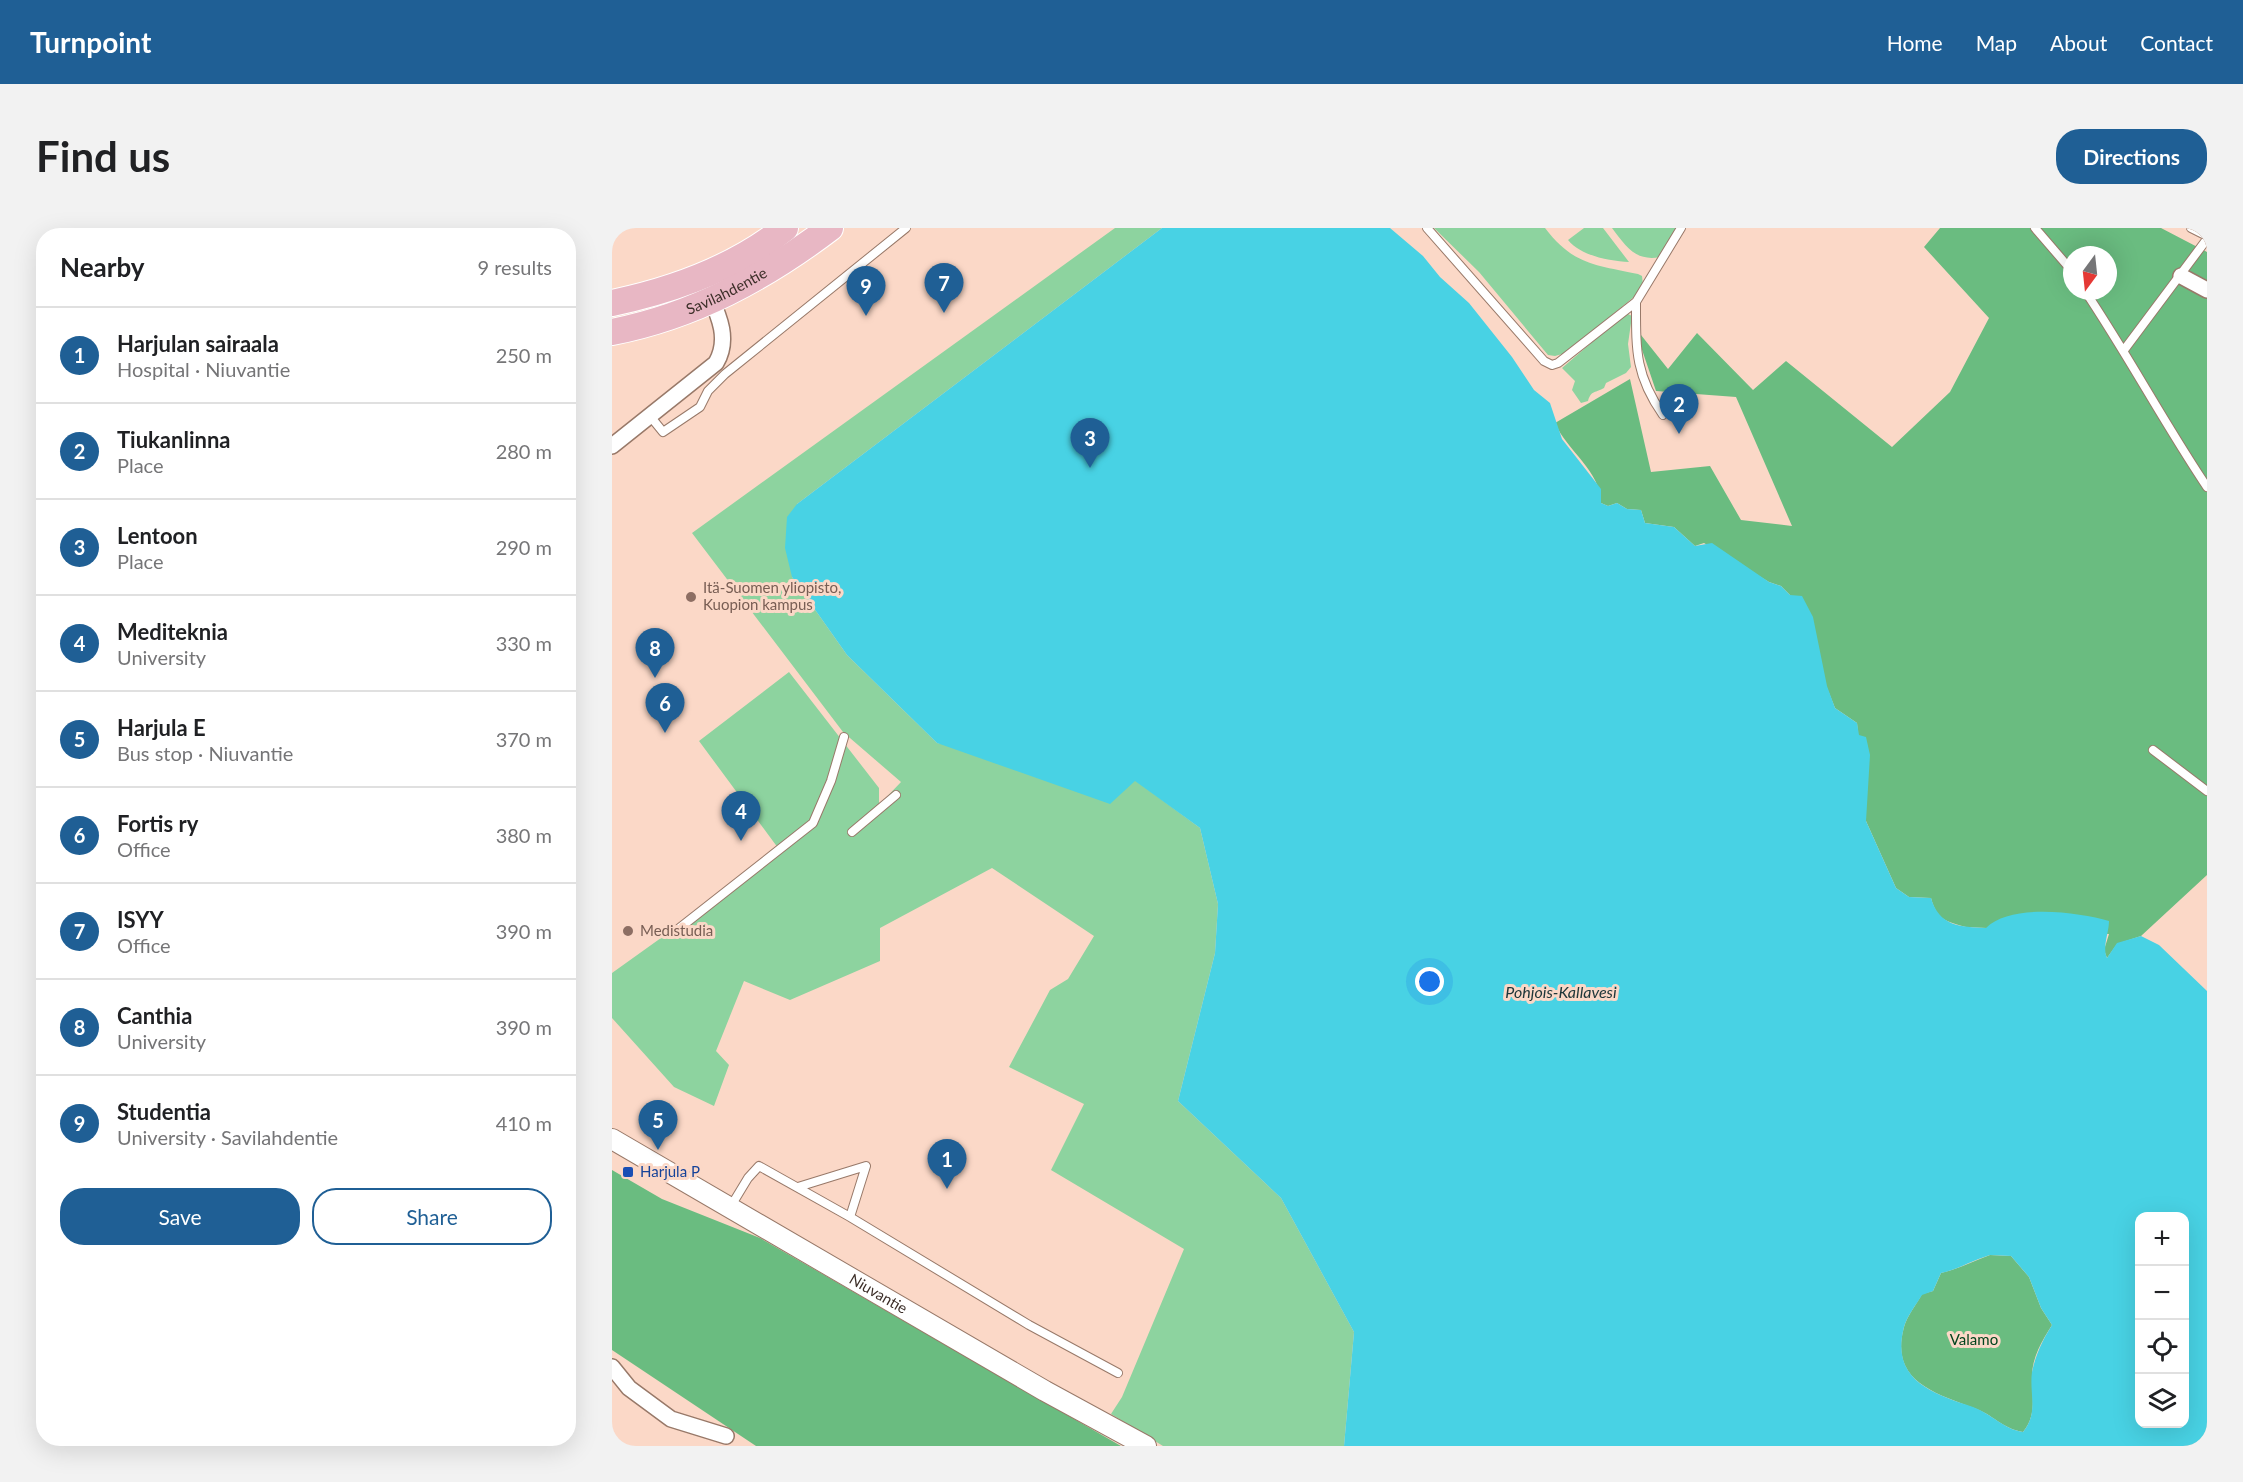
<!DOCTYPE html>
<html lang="en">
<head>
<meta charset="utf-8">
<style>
  :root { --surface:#fff; --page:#f2f2f2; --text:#202124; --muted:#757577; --line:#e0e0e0; --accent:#1f5f95 }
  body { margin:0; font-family:Lato,sans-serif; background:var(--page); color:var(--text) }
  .controls { position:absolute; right:18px; bottom:18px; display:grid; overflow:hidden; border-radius:12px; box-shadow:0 6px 24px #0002 }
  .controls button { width:54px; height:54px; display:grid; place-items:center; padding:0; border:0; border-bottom:2px solid var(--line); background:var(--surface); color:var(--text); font:30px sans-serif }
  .compass { position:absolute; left:1451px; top:18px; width:54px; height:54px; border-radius:50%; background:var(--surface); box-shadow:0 6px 24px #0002; rotate:195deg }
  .you { position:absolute; left:818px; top:754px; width:21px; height:21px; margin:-15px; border:4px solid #fff; border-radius:50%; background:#1a73e8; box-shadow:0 0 0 9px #1a73e833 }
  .badge { display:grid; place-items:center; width:39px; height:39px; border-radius:50%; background:var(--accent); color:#fff; font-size:20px; font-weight:700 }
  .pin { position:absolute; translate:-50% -50px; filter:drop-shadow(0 2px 3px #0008) }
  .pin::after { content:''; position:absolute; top:32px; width:21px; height:18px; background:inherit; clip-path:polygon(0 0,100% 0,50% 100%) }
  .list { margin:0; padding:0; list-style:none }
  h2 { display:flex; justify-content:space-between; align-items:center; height:78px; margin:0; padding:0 24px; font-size:26px }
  h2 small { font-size:20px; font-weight:400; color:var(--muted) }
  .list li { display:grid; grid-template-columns:39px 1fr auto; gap:18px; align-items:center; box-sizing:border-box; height:96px; padding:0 24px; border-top:2px solid var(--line) }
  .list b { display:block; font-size:22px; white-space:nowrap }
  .list p { margin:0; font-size:20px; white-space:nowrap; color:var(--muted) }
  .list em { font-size:20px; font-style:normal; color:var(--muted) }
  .actions { display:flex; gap:12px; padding:18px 24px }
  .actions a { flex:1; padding:14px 0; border:2px solid var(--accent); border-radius:24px; text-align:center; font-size:21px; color:var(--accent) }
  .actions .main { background:var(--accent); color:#fff }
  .icon { flex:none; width:33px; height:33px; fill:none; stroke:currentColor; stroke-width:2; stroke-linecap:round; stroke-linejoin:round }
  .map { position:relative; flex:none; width:1595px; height:1218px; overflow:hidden; border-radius:24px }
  header { display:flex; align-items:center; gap:36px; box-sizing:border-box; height:84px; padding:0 30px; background:var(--accent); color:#fff }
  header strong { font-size:28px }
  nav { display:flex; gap:33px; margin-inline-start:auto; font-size:21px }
  .intro { display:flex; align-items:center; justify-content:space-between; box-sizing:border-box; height:144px; padding:0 36px }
  h1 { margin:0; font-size:42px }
  .button { padding:15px 27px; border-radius:24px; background:var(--accent); color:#fff; font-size:21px; font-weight:700 }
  main { display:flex; gap:36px; padding:0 36px }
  aside { flex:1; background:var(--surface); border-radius:24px; box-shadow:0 6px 24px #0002 }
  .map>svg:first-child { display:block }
  .green { fill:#8dd39f }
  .forest { fill:#6abc80; fill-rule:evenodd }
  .water { fill:#48d2e4; fill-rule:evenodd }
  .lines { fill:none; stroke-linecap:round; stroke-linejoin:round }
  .service-casing { stroke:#987969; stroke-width:10 }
  .minor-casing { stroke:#987969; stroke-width:18 }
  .tertiary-casing { stroke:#987969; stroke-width:22 }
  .primary-casing { stroke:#fff; stroke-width:28 }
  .service { stroke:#fff; stroke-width:8 }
  .minor { stroke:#fff; stroke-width:15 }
  .tertiary { stroke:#fff; stroke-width:20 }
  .primary { stroke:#e8b7c4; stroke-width:26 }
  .education-dot { fill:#8d6e63; stroke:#fbd8c7; stroke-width:2 }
  .transit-dot { fill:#1a4fb4; stroke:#fbd8c7; stroke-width:2 }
  .labels { text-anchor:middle; stroke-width:6; stroke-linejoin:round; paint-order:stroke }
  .street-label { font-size:15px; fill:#3c2e28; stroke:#fbd8c7 }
  .education-label { font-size:15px; fill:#785e54; stroke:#fbd8c7; text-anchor:start }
  .transit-label { font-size:15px; fill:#164399; stroke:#fbd8c7; text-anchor:start }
  .park-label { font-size:15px; fill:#02441e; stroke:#fbd8c7 }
  .water-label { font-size:16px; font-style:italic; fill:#20373a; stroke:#fbd8c7 }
</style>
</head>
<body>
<header>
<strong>Turnpoint</strong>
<nav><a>Home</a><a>Map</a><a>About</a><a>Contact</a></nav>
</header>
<div class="intro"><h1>Find us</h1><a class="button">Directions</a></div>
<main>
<aside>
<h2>Nearby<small>9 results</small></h2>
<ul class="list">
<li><span class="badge">1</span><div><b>Harjulan sairaala</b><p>Hospital · Niuvantie</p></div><em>250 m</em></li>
<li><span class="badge">2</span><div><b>Tiukanlinna</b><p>Place</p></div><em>280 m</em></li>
<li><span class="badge">3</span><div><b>Lentoon</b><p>Place</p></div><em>290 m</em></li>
<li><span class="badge">4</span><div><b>Mediteknia</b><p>University</p></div><em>330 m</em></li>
<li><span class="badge">5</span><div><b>Harjula E</b><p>Bus stop · Niuvantie</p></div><em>370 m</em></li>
<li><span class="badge">6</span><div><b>Fortis ry</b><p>Office</p></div><em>380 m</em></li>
<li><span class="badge">7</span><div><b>ISYY</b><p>Office</p></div><em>390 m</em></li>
<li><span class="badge">8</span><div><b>Canthia</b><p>University</p></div><em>390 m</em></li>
<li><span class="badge">9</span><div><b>Studentia</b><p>University · Savilahdentie</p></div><em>410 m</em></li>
</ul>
<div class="actions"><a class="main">Save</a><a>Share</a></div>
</aside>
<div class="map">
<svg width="1595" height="1218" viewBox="0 0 1595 1218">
  <rect width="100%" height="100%" fill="#fbd8c7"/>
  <path class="green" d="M 503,0 L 550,0 L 185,276 L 180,349 L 235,427 L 325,515 L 523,552 L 588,600 L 606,676 L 603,725 L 566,873 L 669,970 L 742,1104 L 732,1218 L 551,1218 L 499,1186 L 510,1169 L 572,1021 L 439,942 L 472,876 L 397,839 L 438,762 L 456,751 L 482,708 L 380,640 L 268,700 L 268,733 L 178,772 L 132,753 L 104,823 L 117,837 L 102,878 L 62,859 L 0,790 L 0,745 L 169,624 L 87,513 L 177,444 L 267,560 L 267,577 L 289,554 L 231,504 L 80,305 Z
    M 822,0 L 933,0 C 961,37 984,37 1026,46 L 1030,48 L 1031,57 L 1023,68 L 954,125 L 943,128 L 936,127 L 867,44 Z
    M 972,0 L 991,0 L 1017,34 C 998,33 969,28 956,12 Z
    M 1000,0 L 1064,0 L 1048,29 C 1023,34 1013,17 1000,0 Z
    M 1014,85 L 1020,88 L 1016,116 L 1019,139 L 1014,145 L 994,155 L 992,160 C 984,165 979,162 976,173 L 969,175 L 960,162 L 963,153 L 950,140 Z"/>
  <path class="forest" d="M 1328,0 L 1549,0 L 1595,24 L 1595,647 L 1529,708 L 1505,716 L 1495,730 L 1492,722 L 1497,706 L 1354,699 C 1333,693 1325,692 1319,670 L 1297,669 L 1284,660 L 1254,593 L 1245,495 L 1223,480 L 1178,367 L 1169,358 L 1157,354 L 1092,315 L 1083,318 L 1062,299 L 1033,295 L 1029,282 L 1015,281 L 1005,275 L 996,278 L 989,275 C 989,243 955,223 943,195 L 1018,151 L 1039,244 L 1098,238 L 1129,292 L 1180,298 L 1124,169 L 1044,163 L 1025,107 L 1029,107 L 1056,141 L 1085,105 L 1141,162 L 1174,133 L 1280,219 L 1338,164 L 1377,90 L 1312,19 ZM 1460,27 L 1496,27 L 1496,63 L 1460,63 Z
    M 0,942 L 50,971 L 148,1010 L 509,1218 L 144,1218 L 0,1122 Z
    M 1378,1027 L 1399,1028 L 1417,1049 L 1429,1080 L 1440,1097 C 1430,1113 1420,1129 1420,1149 C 1420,1169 1425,1187 1411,1204 C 1391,1201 1380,1186 1362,1180 C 1323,1165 1277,1153 1292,1099 C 1295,1088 1304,1077 1310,1066 L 1321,1063 L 1329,1045 C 1347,1041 1361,1033 1378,1027 Z"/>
  <path class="water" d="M 550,0 L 778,0 L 811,28 L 828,49 L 857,75 L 900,129 L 922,162 L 938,175 L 950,211 L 989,261 L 989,275 L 996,278 L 1005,275 L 1015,281 L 1029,282 L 1033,295 L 1062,299 L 1083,318 L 1100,315 L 1157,354 L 1169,358 L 1178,367 L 1190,368 L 1201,389 L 1215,458 L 1223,480 L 1245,495 L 1247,507 L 1254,509 L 1258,527 L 1254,593 L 1284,660 L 1297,669 L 1319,670 C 1327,698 1348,699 1374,700 C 1399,675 1466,684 1497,693 C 1497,705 1490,719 1495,730 L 1505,715 L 1529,708 L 1547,717 L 1595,763 L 1595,1218 L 732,1218 L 742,1104 L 669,970 L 566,873 L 603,725 L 606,676 L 588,600 L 523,553 L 498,576 L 325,515 L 235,427 L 180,349 L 173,320 L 175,289 L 185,276 ZM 1528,988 L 1572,988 L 1572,1196 L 1528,1196 ZM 1378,1027 L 1399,1028 L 1417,1049 L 1429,1080 L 1440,1097 C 1430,1113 1424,1126 1420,1144 C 1417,1165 1427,1185 1411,1204 C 1391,1201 1380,1186 1361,1179 C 1322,1166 1278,1153 1292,1099 C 1295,1088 1304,1077 1310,1067 L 1321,1063 L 1329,1045 C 1347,1041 1361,1032 1378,1027 Z"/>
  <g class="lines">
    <defs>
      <path id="service" d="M 815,0 L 932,133 L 940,137 L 946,135 L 1024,74 L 1069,0
        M 1423,0 L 1460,43
        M 1579,0 L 1595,8
        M 1473,63 C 1516,127 1552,195 1595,259
        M 1024,74 C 1024,122 1023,147 1051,187
        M 1512,122 L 1595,11
        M 38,188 L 51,204 L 88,179 L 96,163 L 113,146 L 294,0
        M 1541,522 L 1595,563
        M 240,604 L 284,567
        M 65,702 L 201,595 L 219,553 L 232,509
        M 186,959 L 254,938 L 238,989
        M 119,978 L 136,950 L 147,938 L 238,989 L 417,1097 L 506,1145"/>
      <path id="minor" d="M 1569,48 L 1595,62
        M 0,218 L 104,135 C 121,106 101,78 90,49
        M 0,1139 L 17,1160 L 59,1191 L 114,1208"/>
      <g id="tertiary">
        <path id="s1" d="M 0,911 L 433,1163 L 534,1218"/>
      </g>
      <g id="primary">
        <path d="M 0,75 C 62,62 123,40 173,0"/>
        <path id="s2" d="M 0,104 C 82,88 152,50 218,0"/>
      </g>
    </defs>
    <use href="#service" class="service-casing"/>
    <use href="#minor" class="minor-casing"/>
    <use href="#tertiary" class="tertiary-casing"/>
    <use href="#primary" class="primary-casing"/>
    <use href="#service" class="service"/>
    <use href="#minor" class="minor"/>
    <use href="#tertiary" class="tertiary"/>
    <use href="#primary" class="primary"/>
  </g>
  <g class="education-dot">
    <circle cx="79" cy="369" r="6"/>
    <circle cx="16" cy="703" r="6"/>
  </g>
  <rect class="transit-dot" x="10" y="938" width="12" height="12" rx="3"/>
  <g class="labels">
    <g class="street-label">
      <text dy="5" stroke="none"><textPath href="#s2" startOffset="122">Savilahdentie</textPath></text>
      <text dy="5" stroke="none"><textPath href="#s1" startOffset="308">Niuvantie</textPath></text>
    </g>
    <g class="education-label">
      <text x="91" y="365">Itä-Suomen yliopisto,<tspan x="91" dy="17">Kuopion kampus</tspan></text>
      <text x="28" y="708">Medistudia</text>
    </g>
    <g class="transit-label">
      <text x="28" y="949">Harjula P</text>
    </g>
    <g class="park-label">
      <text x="1362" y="1117">Valamo</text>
    </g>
    <g class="water-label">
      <text x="949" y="770">Pohjois-Kallavesi</text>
    </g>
  </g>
</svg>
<div class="controls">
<button>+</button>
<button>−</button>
<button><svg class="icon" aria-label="locate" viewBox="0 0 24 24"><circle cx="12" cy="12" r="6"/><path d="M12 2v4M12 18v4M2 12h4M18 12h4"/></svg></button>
<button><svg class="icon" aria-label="layers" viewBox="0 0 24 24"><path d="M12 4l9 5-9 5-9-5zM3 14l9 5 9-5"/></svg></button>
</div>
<svg class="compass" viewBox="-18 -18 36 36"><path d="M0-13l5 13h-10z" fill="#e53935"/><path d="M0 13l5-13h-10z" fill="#757577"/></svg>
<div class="you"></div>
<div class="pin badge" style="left:335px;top:961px">1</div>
<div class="pin badge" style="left:1067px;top:206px">2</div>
<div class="pin badge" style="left:478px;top:240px">3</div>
<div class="pin badge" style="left:129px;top:613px">4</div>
<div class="pin badge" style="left:46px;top:922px">5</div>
<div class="pin badge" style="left:53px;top:505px">6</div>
<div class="pin badge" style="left:332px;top:85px">7</div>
<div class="pin badge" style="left:43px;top:450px">8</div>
<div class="pin badge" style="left:254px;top:88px">9</div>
</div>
</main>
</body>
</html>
